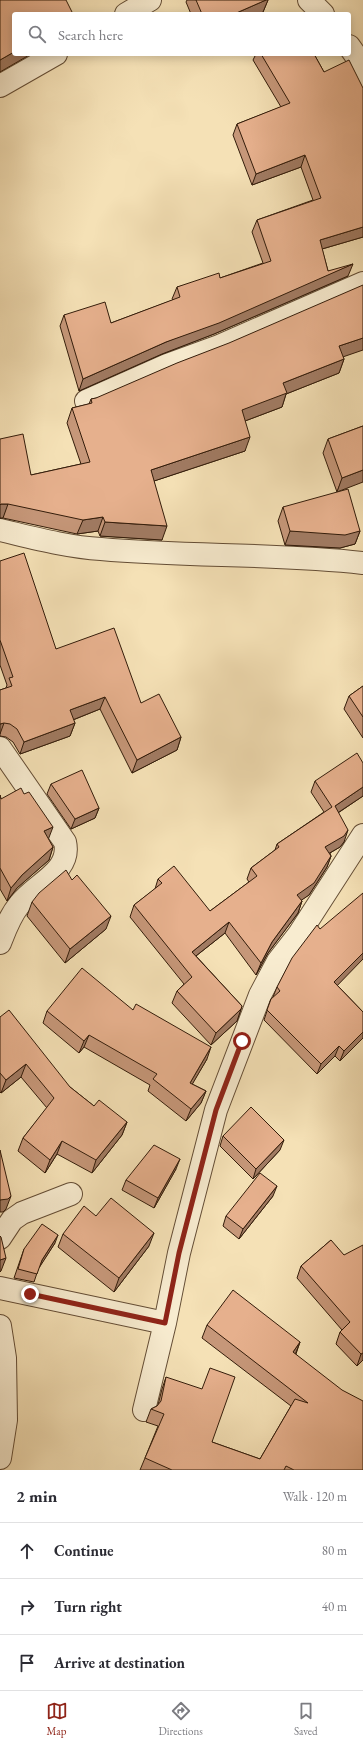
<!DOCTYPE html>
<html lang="en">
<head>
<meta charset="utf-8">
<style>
  :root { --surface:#fff; --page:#f2f2f3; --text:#2b2b33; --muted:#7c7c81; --line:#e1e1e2; --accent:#8f2418 }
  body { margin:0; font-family:"EB Garamond",serif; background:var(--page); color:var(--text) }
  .stop { position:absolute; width:12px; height:12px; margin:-9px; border:3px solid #8f2418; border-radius:50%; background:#fff }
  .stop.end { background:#8f2418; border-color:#fff; box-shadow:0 1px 4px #0008 }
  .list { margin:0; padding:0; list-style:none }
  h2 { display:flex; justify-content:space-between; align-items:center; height:52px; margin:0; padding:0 16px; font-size:17px }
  h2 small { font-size:13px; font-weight:400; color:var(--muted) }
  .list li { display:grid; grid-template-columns:26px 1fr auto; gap:12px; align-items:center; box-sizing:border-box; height:56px; padding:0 16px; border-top:1px solid var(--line) }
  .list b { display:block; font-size:15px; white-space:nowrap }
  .list em { font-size:13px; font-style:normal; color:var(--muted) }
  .icon { flex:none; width:22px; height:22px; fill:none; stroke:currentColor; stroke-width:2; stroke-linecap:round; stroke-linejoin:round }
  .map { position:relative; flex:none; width:363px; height:1470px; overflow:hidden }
  .search { position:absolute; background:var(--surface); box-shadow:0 2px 10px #0003; left:12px; right:12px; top:12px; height:44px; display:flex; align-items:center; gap:10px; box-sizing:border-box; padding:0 14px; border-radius:4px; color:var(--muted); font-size:15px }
  .sheet { height:220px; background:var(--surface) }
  nav { display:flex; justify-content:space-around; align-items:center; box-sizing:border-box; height:56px; border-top:1px solid var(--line); background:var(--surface); font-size:11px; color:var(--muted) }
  nav a { display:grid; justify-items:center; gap:2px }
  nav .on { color:var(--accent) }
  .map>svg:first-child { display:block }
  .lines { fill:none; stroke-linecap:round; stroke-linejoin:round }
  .minor-casing { stroke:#644d35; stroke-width:24 }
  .minor { stroke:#f8ecd0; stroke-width:22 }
  .wall { fill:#c69779; stroke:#331c0a }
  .shaded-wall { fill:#a17b63; stroke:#331c0a }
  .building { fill:#e6b08d; stroke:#331c0a }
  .route { stroke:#8f2418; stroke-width:5 }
</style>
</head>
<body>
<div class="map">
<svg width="363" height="1470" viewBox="0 0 363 1470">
  <rect width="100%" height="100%" fill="#f5e1b6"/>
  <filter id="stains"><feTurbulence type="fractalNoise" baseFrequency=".005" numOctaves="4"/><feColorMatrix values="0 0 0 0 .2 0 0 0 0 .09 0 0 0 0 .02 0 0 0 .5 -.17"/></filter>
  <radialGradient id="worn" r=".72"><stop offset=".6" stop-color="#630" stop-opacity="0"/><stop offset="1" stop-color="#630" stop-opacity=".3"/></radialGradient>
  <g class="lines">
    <defs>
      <path id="minor" d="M 309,0 L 323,14
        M 126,14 L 150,0
        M 349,46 L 356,56 L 363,78
        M 0,86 L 56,54
        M 86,401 L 167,365 L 219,346 L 363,283
        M 0,530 C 34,538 67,547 101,549 C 189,557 276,553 363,563
        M 0,748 L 65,842 C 72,872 34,884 19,905 C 10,916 5,930 0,943
        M 0,1238 L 12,1220 L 22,1213 L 71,1194
        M 0,1288 L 165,1323
        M 0,1326 L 5,1358 L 6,1420 L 0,1458
        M 144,1410 L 165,1323 L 179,1253 L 216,1110 L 260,995 L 278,961 L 299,934 L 363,835"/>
    </defs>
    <use href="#minor" class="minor-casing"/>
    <use href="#minor" class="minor"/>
  </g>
  <path class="wall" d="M 187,0 L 268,0 L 263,12 L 260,14 L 191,14 L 186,2 Z
    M 256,54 L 314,54 L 324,72 L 363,88 L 363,237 L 322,249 L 328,271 L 348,276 L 214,334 L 162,354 L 79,391 L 60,326 L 64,315 L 111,323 L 173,300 L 172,299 L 177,287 L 220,278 L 263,263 L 252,232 L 257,220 L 313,200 L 301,167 L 252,185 L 233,135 L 237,124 L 281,107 L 253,60 Z
    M 343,357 L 344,359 L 339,373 L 286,394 L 282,407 L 245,421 L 245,451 L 154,481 L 162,540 L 100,536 L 98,531 L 77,534 L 3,518 L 0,518 L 0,439 L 31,475 L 81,464 L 67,423 L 72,408 L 89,404 L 91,399 Z
    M 363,426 L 337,492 L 323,453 L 328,439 Z
    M 283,507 L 360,531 L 355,544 L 340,548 L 285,545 L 278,521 Z
    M 0,561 L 56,649 L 141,703 L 181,737 L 177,750 L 132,773 L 100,709 L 73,720 L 75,723 L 70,736 L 20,754 L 13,742 L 6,737 L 0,736 L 0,690 L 6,688 L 7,685 L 0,665 Z
    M 363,686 L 363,738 L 344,709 L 349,696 Z
    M 315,781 L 363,796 L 338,813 L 344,842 L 340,847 L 330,853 L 331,856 L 327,867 L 309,895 L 301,900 L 302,901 L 298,913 L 268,953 L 256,975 L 225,933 L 196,956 L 242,1006 L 237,1021 L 211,1045 L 172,1003 L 177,991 L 184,984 L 130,917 L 134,905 L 155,889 L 158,879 L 210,911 L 249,882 L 247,879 L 251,868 L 275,850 L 277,844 L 324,812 L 311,792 Z
    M 51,784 L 99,808 L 95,818 L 71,829 L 47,794 Z
    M 0,795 L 1,799 L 48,839 L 53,847 L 49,860 L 17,888 L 7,901 L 0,889 Z
    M 72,880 L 106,929 L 65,963 L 27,916 L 32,902 Z
    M 337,985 L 363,1012 L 340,1061 L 335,1056 L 317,1074 L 264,1020 L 271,999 L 274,997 L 273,997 L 277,987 Z
    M 133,1010 L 207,1059 L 192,1084 L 206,1091 L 201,1103 L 186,1121 L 148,1091 L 150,1085 L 84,1047 L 79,1053 L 43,1023 L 47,1011 Z
    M 0,1017 L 70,1087 L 94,1106 L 127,1122 L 122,1135 L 92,1173 L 57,1154 L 45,1173 L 18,1151 L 23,1138 L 47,1108 L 21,1077 L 1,1093 L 0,1092 Z
    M 223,1136 L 280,1150 L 253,1179 L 220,1146 Z
    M 176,1169 L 154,1208 L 122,1190 L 126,1180 Z
    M 273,1196 L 239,1239 L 223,1226 L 226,1216 Z
    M 96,1216 L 149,1246 L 114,1292 L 58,1247 L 63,1234 Z
    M 331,1240 L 363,1360 L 357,1366 L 336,1344 L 340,1332 L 342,1330 L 297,1278 L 301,1266 Z
    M 55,1243 L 39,1267 L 34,1282 L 14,1278 L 24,1249 Z
    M 207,1325 L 300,1342 L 296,1354 L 363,1470 L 140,1470 L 145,1458 L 158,1426 L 146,1422 L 151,1409 L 157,1406 L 158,1405 L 162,1389 L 166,1377 L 212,1442 L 260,1459 L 291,1406 L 202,1338 Z"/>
  <path class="shaded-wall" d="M 266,0 L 268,0 L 263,12 L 260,14 L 234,14 Z
    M 14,52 L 14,54 L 31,54 L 0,72 L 0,60 Z
    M 305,155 L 301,167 L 252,185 L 256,174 Z
    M 363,227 L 363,237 L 315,251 L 320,240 Z
    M 353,264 L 348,276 L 214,334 L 162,354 L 79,391 L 83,379 L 166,342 Z
    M 363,338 L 363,350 L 334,360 L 339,346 Z
    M 344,359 L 339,373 L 286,394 L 282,407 L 237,424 L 242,410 L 283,383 Z
    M 250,437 L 245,451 L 145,484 L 151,470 Z
    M 363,470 L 363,482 L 337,492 L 342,478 Z
    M 1,504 L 8,504 L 3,518 L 0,518 L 0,505 Z
    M 103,517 L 98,531 L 77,534 L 83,520 Z
    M 105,522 L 167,526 L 162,540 L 100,536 Z
    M 290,531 L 360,531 L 355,544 L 340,548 L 285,545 Z
    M 105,697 L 100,709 L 65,723 L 70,710 Z
    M 4,723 L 0,734 L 0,724 Z
    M 75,723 L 70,736 L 20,754 L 24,742 Z
    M 181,737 L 177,750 L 132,773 L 137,760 Z
    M 363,787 L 363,796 L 330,818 L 335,806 Z
    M 99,808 L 95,818 L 71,829 L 75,819 Z
    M 53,827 L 48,840 L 44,831 Z
    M 348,830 L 344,842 L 340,847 L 321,858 L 325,847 Z
    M 53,847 L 49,860 L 17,888 L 7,901 L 11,888 L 22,875 Z
    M 331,856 L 327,867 L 309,895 L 293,906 L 297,895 Z
    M 302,901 L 298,913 L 268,953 L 256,975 L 261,963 L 272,942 Z
    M 111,916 L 106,929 L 65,963 L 70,949 Z
    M 229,922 L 225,933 L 187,963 L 192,952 Z
    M 363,953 L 363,959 L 331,992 L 334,982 Z
    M 241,1009 L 237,1021 L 211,1045 L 216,1033 Z
    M 363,1032 L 363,1038 L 340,1061 L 344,1051 Z
    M 89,1035 L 84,1047 L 79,1053 L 84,1041 Z
    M 339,1046 L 335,1056 L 317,1074 L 321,1064 Z
    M 211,1047 L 207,1059 L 186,1095 L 190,1083 Z
    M 26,1064 L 21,1077 L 1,1093 L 6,1080 Z
    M 206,1091 L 201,1103 L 186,1121 L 191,1109 Z
    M 127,1122 L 122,1135 L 92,1173 L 96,1160 Z
    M 284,1140 L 280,1150 L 253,1179 L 256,1169 Z
    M 62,1141 L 57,1154 L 45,1173 L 50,1160 Z
    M 180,1159 L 176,1169 L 154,1208 L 158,1198 Z
    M 277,1186 L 273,1196 L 239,1239 L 243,1229 Z
    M 11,1196 L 6,1209 L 3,1212 L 0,1212 L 0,1200 Z
    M 154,1233 L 149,1246 L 114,1292 L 119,1278 Z
    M 58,1235 L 55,1243 L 39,1268 L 42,1260 Z
    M 6,1258 L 1,1271 L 0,1272 L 0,1260 Z
    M 300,1342 L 295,1355 L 293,1352 Z
    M 363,1353 L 363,1360 L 357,1366 L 361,1354 Z"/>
  <path class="building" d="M 0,0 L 66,0 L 73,14 L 14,14 L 14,52 L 0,60 Z
    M 196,0 L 266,0 L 234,14 L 202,14 Z
    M 261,54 L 314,54 L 324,72 L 349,60 L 363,88 L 363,227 L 320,240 L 328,271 L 353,264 L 219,323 L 166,342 L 83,379 L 64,315 L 105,302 L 111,323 L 180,297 L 177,287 L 219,273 L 220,278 L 271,261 L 257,220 L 321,198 L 305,155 L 256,174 L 237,124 L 290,103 Z
    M 363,285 L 363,338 L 339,346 L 344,359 L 283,383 L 287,393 L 242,410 L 250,437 L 151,470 L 167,526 L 105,522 L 103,517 L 83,520 L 8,504 L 1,504 L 0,505 L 0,439 L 23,434 L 31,475 L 90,462 L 72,408 L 92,403 L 91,399 L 96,398 L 177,363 L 229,343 Z
    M 363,426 L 363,470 L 342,478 L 328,439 Z
    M 348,489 L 360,531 L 345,535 L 290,531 L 283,507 Z
    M 24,553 L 56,649 L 114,628 L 141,703 L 159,694 L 181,737 L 137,760 L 105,697 L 70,710 L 75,723 L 24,742 L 17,729 L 10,724 L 4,723 L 0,724 L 0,690 L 12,686 L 9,678 L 13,677 L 0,640 L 0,561 Z
    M 363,686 L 363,717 L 349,696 Z
    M 357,753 L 363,763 L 363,787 L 335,806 L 348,830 L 344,836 L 325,847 L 331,856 L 314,883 L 297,895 L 302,901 L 272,942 L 261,963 L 229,922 L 192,952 L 242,1006 L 241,1009 L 216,1033 L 177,991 L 192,977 L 134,905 L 162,883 L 158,879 L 174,866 L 210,911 L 257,876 L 251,868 L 279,847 L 277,844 L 332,807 L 315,781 Z
    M 82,770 L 99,808 L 75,819 L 51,784 Z
    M 21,788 L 24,794 L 29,792 L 53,827 L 44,831 L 53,847 L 22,875 L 11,888 L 0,868 L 0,795 L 1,799 Z
    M 66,870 L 72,880 L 77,875 L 111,916 L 70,949 L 32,902 L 39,893 Z
    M 363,893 L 363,953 L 334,982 L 363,1012 L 363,1032 L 344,1051 L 339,1046 L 321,1064 L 267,1010 L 271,999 L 280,991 L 277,987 L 292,958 L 317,925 L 320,929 Z
    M 82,968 L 133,1010 L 136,1004 L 211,1047 L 190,1083 L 206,1091 L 191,1109 L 153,1079 L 157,1074 L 89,1035 L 84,1041 L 47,1011 Z
    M 9,1010 L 70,1087 L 94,1106 L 99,1100 L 127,1122 L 96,1160 L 62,1141 L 50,1160 L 23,1138 L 54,1098 L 26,1064 L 6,1080 L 0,1073 L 0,1017 Z
    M 251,1107 L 284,1140 L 256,1169 L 223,1136 Z
    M 154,1145 L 180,1159 L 158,1198 L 126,1180 Z
    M 0,1150 L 11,1196 L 8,1199 L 0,1200 Z
    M 260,1173 L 277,1186 L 243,1229 L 226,1216 Z
    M 111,1198 L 154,1233 L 119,1278 L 63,1234 L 84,1206 L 96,1216 Z
    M 42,1224 L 58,1235 L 42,1260 L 37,1274 L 18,1269 L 24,1249 Z
    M 0,1236 L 1,1237 L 6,1258 L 0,1260 Z
    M 331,1240 L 344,1255 L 363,1245 L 363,1353 L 361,1354 L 340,1332 L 350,1322 L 301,1266 Z
    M 233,1290 L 300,1342 L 293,1352 L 342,1390 L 363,1401 L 363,1470 L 294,1470 L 286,1466 L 284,1470 L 172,1470 L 145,1458 L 164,1414 L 151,1409 L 157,1406 L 161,1401 L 166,1377 L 202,1389 L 210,1368 L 235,1377 L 212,1442 L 260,1459 L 295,1399 L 308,1403 L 207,1325 Z"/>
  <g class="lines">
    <path class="route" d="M 30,1294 L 165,1323 L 179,1253 L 216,1110 L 242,1041"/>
  </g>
  <rect width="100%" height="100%" filter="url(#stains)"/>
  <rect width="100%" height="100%" fill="url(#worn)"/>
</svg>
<div class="stop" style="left:242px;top:1041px"></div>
<div class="stop end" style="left:30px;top:1294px"></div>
<div class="search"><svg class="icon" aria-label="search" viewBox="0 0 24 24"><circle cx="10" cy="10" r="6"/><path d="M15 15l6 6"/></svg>Search here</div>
</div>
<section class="sheet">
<h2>2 min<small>Walk · 120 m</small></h2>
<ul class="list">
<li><svg class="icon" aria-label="ahead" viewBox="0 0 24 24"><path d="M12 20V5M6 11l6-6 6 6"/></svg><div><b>Continue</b></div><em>80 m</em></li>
<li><svg class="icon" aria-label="right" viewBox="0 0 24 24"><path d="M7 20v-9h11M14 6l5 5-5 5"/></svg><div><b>Turn right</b></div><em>40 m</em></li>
<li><svg class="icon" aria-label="arrive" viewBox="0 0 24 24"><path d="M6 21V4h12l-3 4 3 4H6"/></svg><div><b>Arrive at destination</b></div></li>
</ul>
</section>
<nav>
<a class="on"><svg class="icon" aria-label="map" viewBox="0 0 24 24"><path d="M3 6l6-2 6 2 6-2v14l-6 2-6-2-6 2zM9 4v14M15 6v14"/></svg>Map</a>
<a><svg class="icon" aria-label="directions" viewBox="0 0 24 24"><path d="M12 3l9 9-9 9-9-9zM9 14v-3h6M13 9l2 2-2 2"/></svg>Directions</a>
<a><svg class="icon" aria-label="saved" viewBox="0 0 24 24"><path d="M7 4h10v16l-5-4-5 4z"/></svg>Saved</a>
</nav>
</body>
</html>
